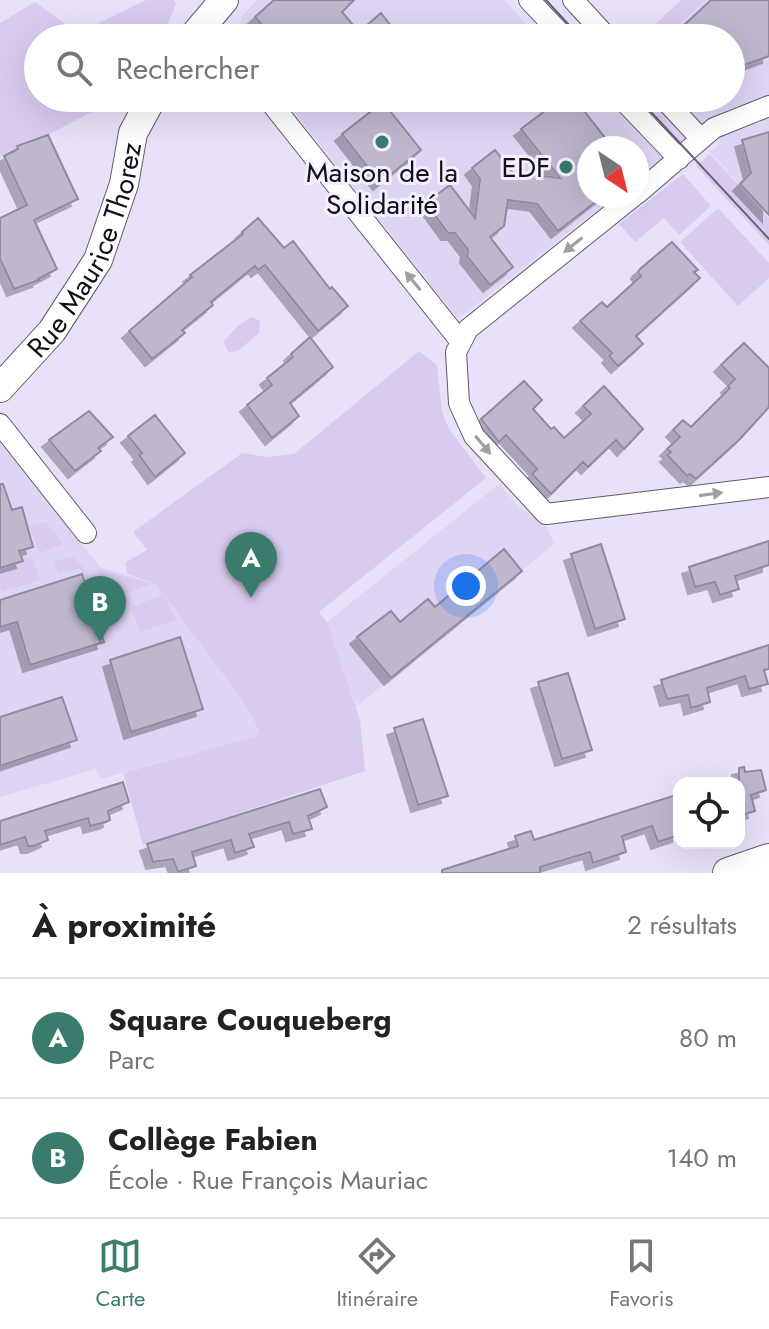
<!DOCTYPE html>
<html lang="fr">
<head>
<meta charset="utf-8">
<style>
  :root { --surface:#fff; --page:#f2f2f2; --text:#222; --muted:#767676; --line:#e0e0e0; --accent:#397c6e }
  body { margin:0; font-family:Jost,sans-serif; background:var(--page); color:var(--text) }
  .controls { position:absolute; right:24px; bottom:24px; display:grid; overflow:hidden; border-radius:16px; box-shadow:0 8px 32px #0002 }
  .controls button { width:72px; height:72px; display:grid; place-items:center; padding:0; border:0; border-bottom:2px solid var(--line); background:var(--surface); color:var(--text); font:40px sans-serif }
  .compass { position:absolute; left:577px; top:136px; width:72px; height:72px; border-radius:50%; background:var(--surface); box-shadow:0 8px 32px #0002; rotate:145deg }
  .you { position:absolute; left:466px; top:586px; width:28px; height:28px; margin:-20px; border:6px solid #fff; border-radius:50%; background:#1a73e8; box-shadow:0 0 0 12px #1a73e833 }
  .badge { display:grid; place-items:center; width:52px; height:52px; border-radius:50%; background:var(--accent); color:#fff; font-size:26px; font-weight:700 }
  .pin { position:absolute; translate:-50% -66px; filter:drop-shadow(0 2px 4px #0008) }
  .pin::after { content:''; position:absolute; top:42px; width:28px; height:24px; background:inherit; clip-path:polygon(0 0,100% 0,50% 100%) }
  .list { margin:0; padding:0; list-style:none }
  h2 { display:flex; justify-content:space-between; align-items:center; height:104px; margin:0; padding:0 32px; font-size:34px }
  h2 small { font-size:26px; font-weight:400; color:var(--muted) }
  .list li { display:grid; grid-template-columns:52px 1fr auto; gap:24px; align-items:center; box-sizing:border-box; height:120px; padding:0 32px; border-top:2px solid var(--line) }
  .list b { display:block; font-size:30px; white-space:nowrap }
  .list p { margin:0; font-size:26px; white-space:nowrap; color:var(--muted) }
  .list em { font-size:26px; font-style:normal; color:var(--muted) }
  .icon { flex:none; width:44px; height:44px; fill:none; stroke:currentColor; stroke-width:2; stroke-linecap:round; stroke-linejoin:round }
  .map { position:relative; flex:none; width:769px; height:873px; overflow:hidden }
  .search { position:absolute; background:var(--surface); box-shadow:0 8px 32px #0002; left:24px; right:24px; top:24px; height:88px; display:flex; align-items:center; gap:20px; box-sizing:border-box; padding:0 28px; border-radius:44px; color:var(--muted); font-size:30px }
  .sheet { height:344px; background:var(--surface) }
  nav { display:flex; justify-content:space-around; align-items:center; box-sizing:border-box; height:112px; border-top:2px solid var(--line); background:var(--surface); font-size:22px; color:var(--muted) }
  nav a { display:grid; justify-items:center; gap:4px }
  nav .on { color:var(--accent) }
  .map>svg:first-child { display:block }
  .built { fill:#dfd4f3 }
  .green { fill:#d9cbf0 }
  .building { fill:#bfb7ce; stroke:#928aa0; stroke-width:2; filter:url(#shadow) }
  .lines { fill:none; stroke-linecap:round; stroke-linejoin:round }
  .street-casing { stroke:#60596d; stroke-width:22 }
  .secondary-casing { stroke:#60596d; stroke-width:30 }
  .primary-casing { stroke:#60596d; stroke-width:32 }
  .street { stroke:#fff; stroke-width:20 }
  .secondary { stroke:#fff; stroke-width:28 }
  .primary { stroke:#fff; stroke-width:30 }
  .tram { stroke:#676271; stroke-width:2 }
  .oneway { fill:#a09fa2 }
  .poi-dot { fill:#397c6e; stroke:#f5f0ff; stroke-width:3 }
  .labels { text-anchor:middle; stroke-width:6; stroke-linejoin:round; paint-order:stroke }
  .poi-label { font-size:28px; fill:#120f17; stroke:#f5f0ff; text-anchor:end }
  .street-label { font-size:28px; fill:#120f17; stroke:#f5f0ff }
</style>
</head>
<body>
<div class="map">
<svg width="769" height="873" viewBox="0 0 769 873">
  <defs>
    <filter id="shadow"><feDropShadow dx="-7" dy="7" stdDeviation="0" flood-color="#0004"/></filter>
  </defs>
  <rect width="100%" height="100%" fill="#e9e1f9"/>
  <path class="built" d="M 257,0 L 504,0 L 539,38 L 240,38 L 241,17 Z
    M 682,0 L 769,0 L 769,216 L 710,152 L 721,143 L 705,125 L 637,178 L 637,148 L 589,148 L 589,196 L 615,196 L 458,319 L 283,98 L 731,98 L 731,38 L 642,38 Z
    M 0,443 L 100,567 L 156,584 L 242,700 L 259,730 L 256,736 L 100,779 L 96,769 L 0,797 Z
    M 499,484 L 519,507 L 546,525 L 554,544 L 356,707 L 327,622 Z"/>
  <path class="green" d="M 146,0 L 174,0 L 176,4 L 162,38 L 38,38 L 38,98 L 118,98 L 48,135 L 18,145 L 18,149 L 0,157 L 0,23 L 35,2 L 78,33 Z
    M 681,0 L 705,0 L 665,38 L 647,38 L 644,35 Z
    M 710,154 L 769,218 L 769,245 L 696,166 Z
    M 683,174 L 711,206 L 679,235 L 664,218 L 635,242 L 619,224 Z
    M 718,208 L 769,263 L 769,278 L 738,306 L 680,242 Z
    M 251,317 L 260,321 L 259,333 L 239,350 L 229,353 L 223,342 L 240,324 Z
    M 419,351 L 437,365 L 442,412 L 449,429 L 486,478 L 319,612 L 327,622 L 360,720 L 365,771 L 143,845 L 123,773 L 256,736 L 259,730 L 242,700 L 156,584 L 127,574 L 126,562 L 147,550 L 133,532 L 242,453 L 267,457 L 294,454 Z
    M 45,522 L 64,544 L 39,553 L 30,526 Z
    M 32,556 L 40,580 L 1,592 L 0,566 Z
    M 73,556 L 103,591 L 89,595 L 80,568 L 58,574 L 54,562 Z
    M 96,569 L 153,584 L 117,596 L 113,584 L 109,585 Z
    M 163,595 L 177,620 L 140,632 L 131,607 Z"/>
  <path class="building" d="M 274,0 L 354,0 L 342,12 L 359,32 L 381,13 L 400,38 L 302,38 L 290,28 L 280,38 L 274,38 L 255,17 Z
    M 711,0 L 769,0 L 769,56 L 731,70 L 731,38 L 688,38 L 683,26 Z
    M 562,98 L 574,98 L 613,148 L 589,148 L 589,196 L 603,196 L 558,231 L 537,204 L 508,200 L 504,226 L 490,237 L 513,267 L 490,285 L 467,256 L 468,250 L 455,233 L 448,233 L 426,203 L 450,185 L 475,218 L 480,179 L 472,168 L 495,150 L 513,173 L 560,178 L 521,129 Z
    M 383,102 L 421,150 L 380,183 L 342,134 Z
    M 769,132 L 769,215 L 740,184 L 751,173 L 742,140 Z
    M 48,135 L 78,199 L 34,220 L 57,269 L 38,279 L 39,280 L 14,289 L 0,259 L 0,218 L 27,205 L 4,156 L 18,149 L 17,146 Z
    M 258,218 L 284,248 L 293,241 L 330,289 L 332,287 L 348,306 L 318,331 L 265,265 L 258,270 L 255,266 L 211,302 L 213,305 L 182,330 L 185,333 L 152,359 L 129,331 L 192,277 L 190,275 L 243,234 L 242,232 Z
    M 672,242 L 698,270 L 694,272 L 700,278 L 636,336 L 643,344 L 618,366 L 609,356 L 612,353 L 580,321 L 602,302 L 607,307 L 641,276 L 638,272 L 640,269 Z
    M 310,337 L 333,367 L 290,403 L 299,416 L 272,438 L 247,405 L 272,385 L 267,378 L 293,357 L 291,354 Z
    M 744,343 L 769,368 L 769,407 L 740,439 L 696,479 L 690,474 L 687,476 L 667,455 L 671,452 L 667,449 L 680,437 L 673,430 L 683,420 L 691,427 L 730,388 L 728,386 L 735,379 L 721,365 Z
    M 524,381 L 542,400 L 533,409 L 551,429 L 554,427 L 564,438 L 591,414 L 583,406 L 604,386 L 643,429 L 624,449 L 616,440 L 588,467 L 583,462 L 551,494 L 532,474 L 537,469 L 506,435 L 499,442 L 481,419 Z
    M 89,411 L 113,437 L 98,448 L 101,451 L 75,471 L 49,440 Z
    M 155,415 L 185,453 L 155,477 L 139,455 L 142,453 L 128,436 Z
    M 0,484 L 3,484 L 12,510 L 22,507 L 33,547 L 19,551 L 23,561 L 0,568 Z
    M 769,541 L 769,565 L 735,576 L 739,589 L 720,595 L 715,582 L 695,587 L 689,567 Z
    M 601,544 L 625,619 L 595,629 L 571,554 Z
    M 504,549 L 522,571 L 391,678 L 357,637 L 391,611 L 400,622 L 428,599 L 435,607 Z
    M 82,574 L 104,642 L 30,665 L 17,622 L 0,627 L 0,600 Z
    M 180,637 L 203,709 L 131,732 L 110,660 Z
    M 769,645 L 769,669 L 764,670 L 768,684 L 749,689 L 745,676 L 707,688 L 710,702 L 691,708 L 688,695 L 667,699 L 661,680 Z
    M 568,673 L 592,750 L 562,759 L 538,682 Z
    M 62,697 L 77,740 L 0,766 L 0,717 Z
    M 423,719 L 448,796 L 418,805 L 394,728 Z
    M 744,767 L 745,772 L 761,770 L 766,790 L 751,795 L 755,811 L 739,816 L 739,768 Z
    M 123,782 L 129,802 L 108,811 L 110,820 L 106,822 L 90,826 L 88,818 L 45,831 L 48,840 L 34,846 L 28,846 L 25,837 L 0,845 L 0,821 Z
    M 320,789 L 327,807 L 308,816 L 312,829 L 293,834 L 289,822 L 249,834 L 254,847 L 245,850 L 235,853 L 231,840 L 192,852 L 196,866 L 178,872 L 173,859 L 153,862 L 147,844 Z
    M 679,794 L 679,835 L 658,842 L 652,826 L 622,836 L 626,852 L 593,863 L 590,852 L 540,867 L 540,873 L 442,873 L 442,870 L 518,846 L 515,836 L 531,831 L 534,840 Z"/>
  <g class="lines">
    <defs>
      <path id="street" d="M 529,0 L 565,38
        M 573,0 L 608,38
        M 267,98 L 461,342
        M 621,98 L 679,159
        M 663,98 L 701,139
        M 637,194 L 714,128 L 769,106
        M 634,196 L 468,329 L 456,352 L 459,403 L 474,436 L 546,514 L 769,487
        M 0,424 L 86,533"/>
      <g id="secondary">
        <path d="M 192,38 L 224,0"/>
        <path id="s1" d="M 0,388 L 52,331 L 98,260 L 124,184 L 133,133 L 152,98"/>
      </g>
      <path id="primary" d="M 728,873 L 769,859"/>
    </defs>
    <use href="#street" class="street-casing"/>
    <use href="#secondary" class="secondary-casing"/>
    <use href="#primary" class="primary-casing"/>
    <use href="#street" class="street"/>
    <use href="#secondary" class="secondary"/>
    <use href="#primary" class="primary"/>
    <path class="tram" d="M 546,0 L 581,38
      M 638,98 L 769,239"/>
  </g>
  <defs><path id="oneway-solid" d="M-6-.8H1V-3.2L6.5 0L1 3.2V.8H-6Z" transform="scale(2)"/></defs>
  <g class="oneway">
    <use href="#oneway-solid" transform="translate(573 245) rotate(141)"/>
    <use href="#oneway-solid" transform="translate(413 281) rotate(-129)"/>
    <use href="#oneway-solid" transform="translate(483 445) rotate(50)"/>
    <use href="#oneway-solid" transform="translate(711 494) rotate(-8)"/>
  </g>
  <g class="poi-dot">
    <circle cx="382" cy="142" r="8"/>
    <circle cx="566" cy="167" r="8"/>
  </g>
  <g class="labels">
    <g class="poi-label">
      <text x="550" y="177">EDF</text>
      <text x="382" y="182" text-anchor="middle">Maison de la<tspan x="382" dy="32">Solidarité</tspan></text>
    </g>
    <g class="street-label">
      <text dy="10" stroke="none"><textPath href="#s1" startOffset="166">Rue Maurice Thorez</textPath></text>
    </g>
  </g>
</svg>
<div class="controls">
<button><svg class="icon" aria-label="locate" viewBox="0 0 24 24"><circle cx="12" cy="12" r="6"/><path d="M12 2v4M12 18v4M2 12h4M18 12h4"/></svg></button>
</div>
<svg class="compass" viewBox="-18 -18 36 36"><path d="M0-13l5 13h-10z" fill="#e53935"/><path d="M0 13l5-13h-10z" fill="#767676"/></svg>
<div class="you"></div>
<div class="pin badge" style="left:251px;top:598px">A</div>
<div class="pin badge" style="left:100px;top:642px">B</div>
<div class="search"><svg class="icon" aria-label="search" viewBox="0 0 24 24"><circle cx="10" cy="10" r="6"/><path d="M15 15l6 6"/></svg>Rechercher</div>
</div>
<section class="sheet">
<h2>À proximité<small>2 résultats</small></h2>
<ul class="list">
<li><span class="badge">A</span><div><b>Square Couqueberg</b><p>Parc</p></div><em>80 m</em></li>
<li><span class="badge">B</span><div><b>Collège Fabien</b><p>École · Rue François Mauriac</p></div><em>140 m</em></li>
</ul>
</section>
<nav>
<a class="on"><svg class="icon" aria-label="map" viewBox="0 0 24 24"><path d="M3 6l6-2 6 2 6-2v14l-6 2-6-2-6 2zM9 4v14M15 6v14"/></svg>Carte</a>
<a><svg class="icon" aria-label="directions" viewBox="0 0 24 24"><path d="M12 3l9 9-9 9-9-9zM9 14v-3h6M13 9l2 2-2 2"/></svg>Itinéraire</a>
<a><svg class="icon" aria-label="saved" viewBox="0 0 24 24"><path d="M7 4h10v16l-5-4-5 4z"/></svg>Favoris</a>
</nav>
</body>
</html>
